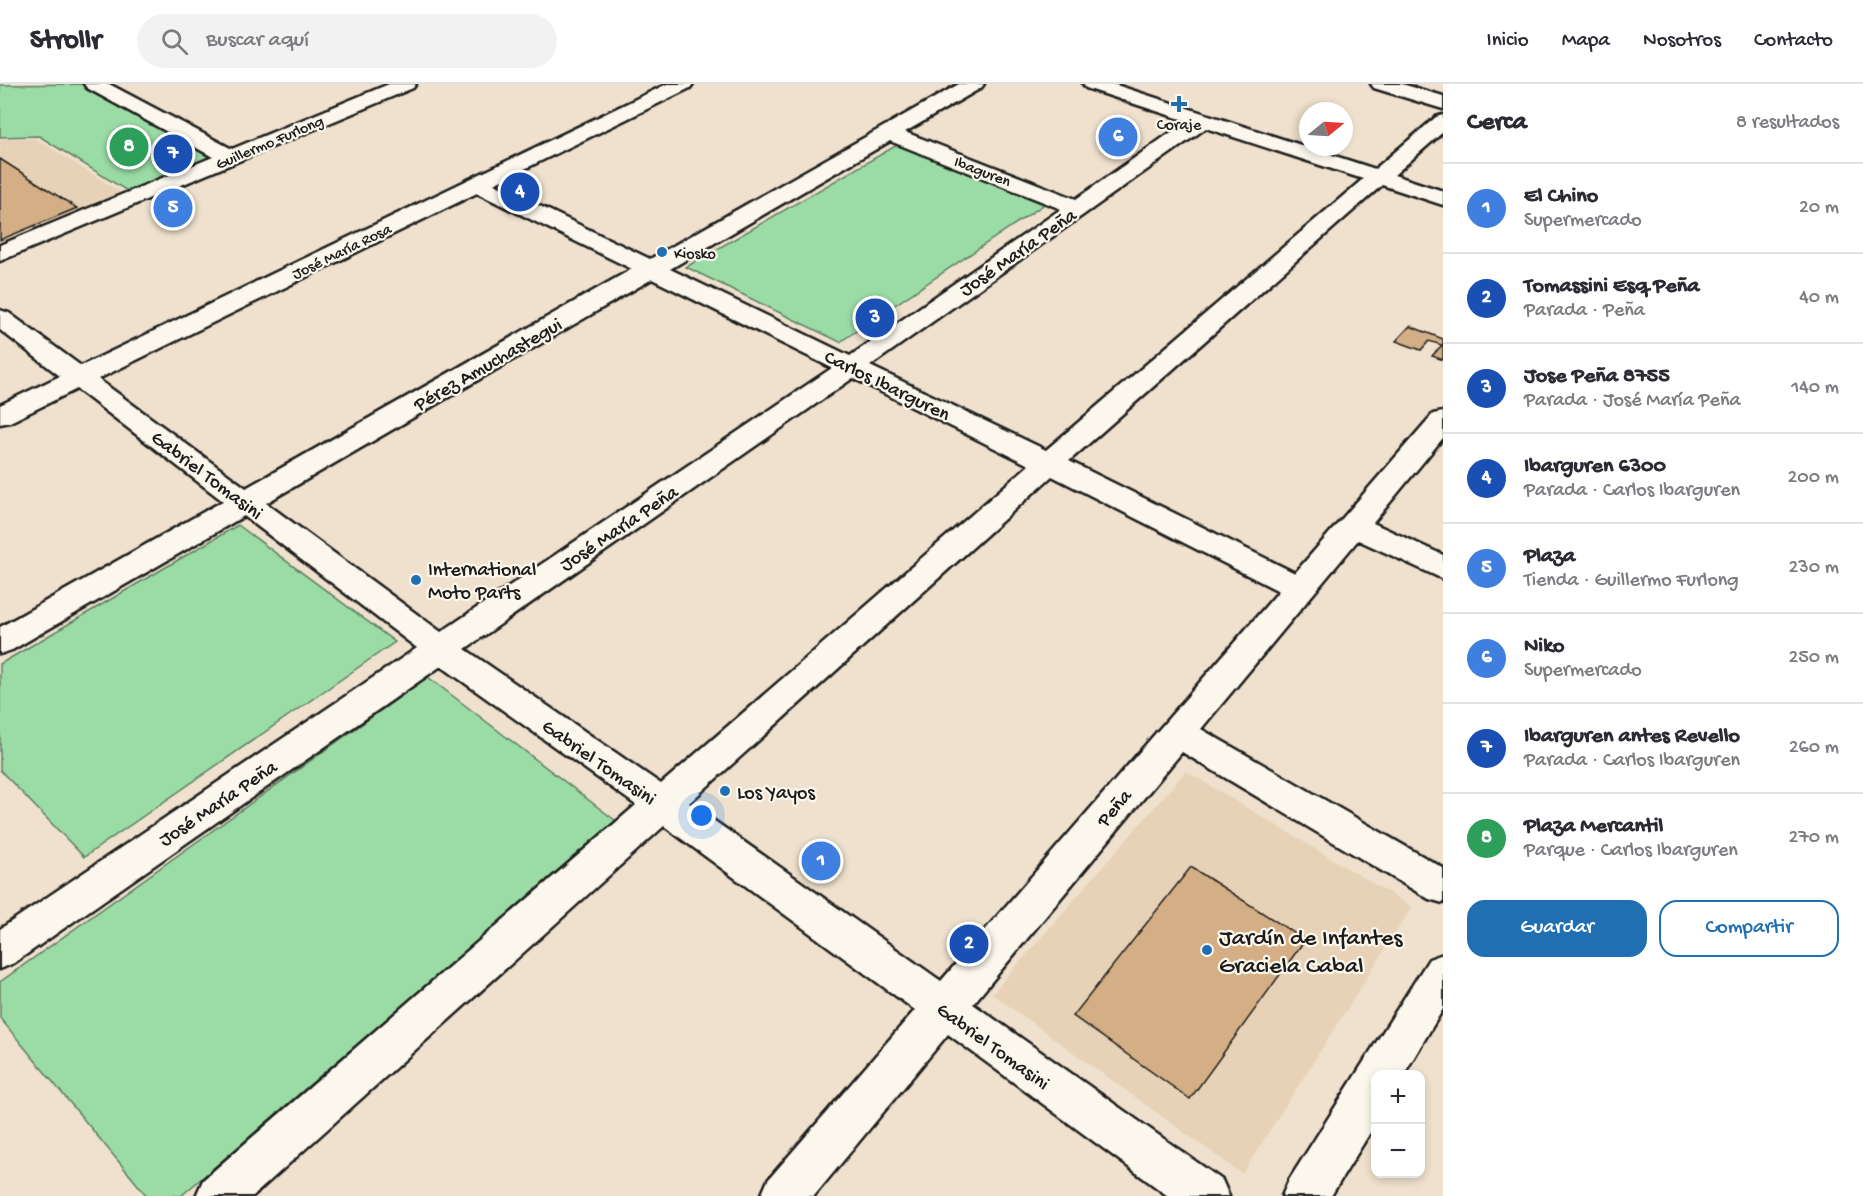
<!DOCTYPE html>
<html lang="es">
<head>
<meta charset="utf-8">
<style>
  :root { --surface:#fff; --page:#f2f2f3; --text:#2b2b33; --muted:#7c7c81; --line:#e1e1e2; --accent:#1f6fb2 }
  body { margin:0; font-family:"Gochi Hand",sans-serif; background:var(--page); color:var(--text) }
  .controls { position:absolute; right:18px; bottom:18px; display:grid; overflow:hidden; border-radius:12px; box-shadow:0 3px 9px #0003 }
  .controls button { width:54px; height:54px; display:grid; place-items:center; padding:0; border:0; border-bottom:2px solid var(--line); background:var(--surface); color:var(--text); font:30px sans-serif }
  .compass { position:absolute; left:1299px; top:18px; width:54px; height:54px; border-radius:50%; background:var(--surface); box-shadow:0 3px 9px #0003; rotate:72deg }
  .you { position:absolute; left:702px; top:732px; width:21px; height:21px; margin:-15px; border:4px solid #fff; border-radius:50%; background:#1a73e8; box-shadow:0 0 0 9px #1a73e833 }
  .badge { display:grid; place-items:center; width:39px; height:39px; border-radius:50%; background:var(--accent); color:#fff; font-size:20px; font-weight:700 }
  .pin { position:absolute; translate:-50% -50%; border:3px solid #fff; box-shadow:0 2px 6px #0006 }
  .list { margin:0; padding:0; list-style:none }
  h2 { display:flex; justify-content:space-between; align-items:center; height:78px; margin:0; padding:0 24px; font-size:26px }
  h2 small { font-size:20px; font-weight:400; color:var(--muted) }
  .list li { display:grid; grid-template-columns:39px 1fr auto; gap:18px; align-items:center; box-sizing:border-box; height:90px; padding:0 24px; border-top:2px solid var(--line) }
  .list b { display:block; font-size:22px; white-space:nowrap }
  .list p { margin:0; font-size:20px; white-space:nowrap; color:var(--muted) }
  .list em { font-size:20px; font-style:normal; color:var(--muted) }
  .actions { display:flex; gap:12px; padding:18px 24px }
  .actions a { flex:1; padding:14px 0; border:2px solid var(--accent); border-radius:18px; text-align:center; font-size:21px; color:var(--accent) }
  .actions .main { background:var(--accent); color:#fff }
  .icon { flex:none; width:33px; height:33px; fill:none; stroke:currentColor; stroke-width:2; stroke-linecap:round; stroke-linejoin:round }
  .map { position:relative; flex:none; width:1443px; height:1112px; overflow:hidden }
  header { display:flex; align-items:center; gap:36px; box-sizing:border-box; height:84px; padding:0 30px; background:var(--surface); border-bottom:2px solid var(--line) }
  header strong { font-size:28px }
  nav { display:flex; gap:33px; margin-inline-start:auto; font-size:21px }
  .search { width:420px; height:54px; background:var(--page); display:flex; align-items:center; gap:15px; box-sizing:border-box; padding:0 21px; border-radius:33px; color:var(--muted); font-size:22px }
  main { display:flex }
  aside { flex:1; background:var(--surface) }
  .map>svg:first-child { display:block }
  .built { fill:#e7d2b7 }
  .green { fill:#9bdca6; stroke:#5c7c61; stroke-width:1.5 }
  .building { fill:#d4ae85; stroke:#1c1c1c; stroke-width:1.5 }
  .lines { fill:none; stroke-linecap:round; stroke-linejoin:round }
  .minor-casing { stroke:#1c1c1c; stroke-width:5 }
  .minor { fill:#fbf7ec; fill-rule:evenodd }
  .poi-dot { fill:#1f6fb2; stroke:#fbf7ec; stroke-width:2 }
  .labels { text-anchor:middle; stroke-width:4.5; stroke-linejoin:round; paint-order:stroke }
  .far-poi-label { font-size:16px; fill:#1c1c1c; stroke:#fbf7ec }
  .far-street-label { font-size:16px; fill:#1c1c1c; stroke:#fbf7ec }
  .street-label { font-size:20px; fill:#1c1c1c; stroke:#fbf7ec }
  .poi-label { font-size:20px; fill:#1c1c1c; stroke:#fbf7ec; text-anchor:start }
  .near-poi-label { font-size:24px; fill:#1c1c1c; stroke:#fbf7ec; text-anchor:start }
</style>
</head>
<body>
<header>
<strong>Strollr</strong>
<div class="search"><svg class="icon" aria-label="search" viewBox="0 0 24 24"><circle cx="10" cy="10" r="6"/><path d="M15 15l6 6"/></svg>Buscar aquí</div>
<nav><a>Inicio</a><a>Mapa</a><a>Nosotros</a><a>Contacto</a></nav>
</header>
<main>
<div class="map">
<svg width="1443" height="1112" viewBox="0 0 1443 1112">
  <rect width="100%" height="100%" fill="#efe1cd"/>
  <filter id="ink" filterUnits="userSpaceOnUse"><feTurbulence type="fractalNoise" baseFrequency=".0167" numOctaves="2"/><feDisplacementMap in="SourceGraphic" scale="12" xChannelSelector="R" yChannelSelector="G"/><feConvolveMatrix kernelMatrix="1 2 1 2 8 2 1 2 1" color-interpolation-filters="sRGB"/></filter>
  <g filter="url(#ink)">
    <path class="built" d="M 35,54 L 125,111 L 0,164 L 0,55 Z
      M 1186,687 L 1412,823 L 1242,1090 L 992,910 Z"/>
    <path class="green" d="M 83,0 L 97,8 L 220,73 L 132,110 L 39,52 L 0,53 L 0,1 Z
      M 904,57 L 1052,115 L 840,258 L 686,183 Z
      M 238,441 L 395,558 L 84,773 L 0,686 L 0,580 Z
      M 428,593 L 616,737 L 181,1112 L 147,1112 L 0,934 L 0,898 Z"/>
    <path class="building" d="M 0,75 L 77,124 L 0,156 Z
      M 1410,242 L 1443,255 L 1443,276 L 1432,272 L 1442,261 L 1429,257 L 1421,266 L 1396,257 Z
      M 1191,783 L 1305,856 L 1190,1015 L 1073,932 Z"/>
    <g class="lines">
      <defs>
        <path id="minor" d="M 84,0 L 109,0 L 232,65 L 389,0 L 416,0 L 413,4 L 0,177 L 0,161 L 213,73 L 87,4 Z
          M 667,0 L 693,0 L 690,4 L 494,100 L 650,175 L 959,0 L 984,0 L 981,4 L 905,48 L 1076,115 L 1187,37 L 1086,4 L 1083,0 L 1113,0 L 1375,85 L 1436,33 L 1443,31 L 1443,48 L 1394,91 L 1443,107 L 1443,121 L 1382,101 L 1069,377 L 1295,489 L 1433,330 L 1443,328 L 1443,354 L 1373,439 L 1443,471 L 1443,495 L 1358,456 L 1201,645 L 1443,784 L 1443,819 L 1429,815 L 1182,668 L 973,920 L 1222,1096 L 1229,1112 L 1168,1112 L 948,950 L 814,1112 L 761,1112 L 768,1096 L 915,926 L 664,742 L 253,1112 L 196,1112 L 203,1096 L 636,721 L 441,582 L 14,879 L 0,885 L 0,845 L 417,564 L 244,432 L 12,566 L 0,570 L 0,543 L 223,417 L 77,305 L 10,338 L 0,340 L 0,321 L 60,292 L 0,246 L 0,226 L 9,229 L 81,282 ZM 1206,44 L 1363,95 L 1046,366 L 870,282 ZM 890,57 L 1061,125 L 850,272 L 670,185 ZM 477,109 L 632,185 L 246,404 L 98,295 ZM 652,195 L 832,284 L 441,548 L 266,419 ZM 853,294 L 1029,381 L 661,700 L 465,565 ZM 1052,392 L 1279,507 L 941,897 L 689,719 Z
          M 1371,0 L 1402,0 L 1443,12 L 1443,25 L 1374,4 Z
          M 1443,870 L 1443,925 L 1404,990 L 1376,990 L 1376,1039 L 1331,1112 L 1282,1112 L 1289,1096 L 1429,875 Z"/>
      </defs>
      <use href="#minor" class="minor-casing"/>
      <use href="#minor" class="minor"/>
    </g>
  </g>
  <g class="poi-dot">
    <path d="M1176 11h6v6h6v6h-6v6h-6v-6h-6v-6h6z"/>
    <circle cx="662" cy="168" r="6"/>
    <circle cx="416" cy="496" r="6"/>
    <circle cx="725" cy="707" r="6"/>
    <circle cx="1207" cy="866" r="6"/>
  </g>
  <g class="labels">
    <g class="far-poi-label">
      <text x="1179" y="45">Coraje</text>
      <text x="674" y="174" text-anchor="start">Kiosko</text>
    </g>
    <g class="far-street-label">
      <text transform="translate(269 57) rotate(-23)" y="6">Guillermo Furlong</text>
      <text transform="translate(983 86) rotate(21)" y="6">Ibaguren</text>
      <text transform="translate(341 166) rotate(-26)" y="6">José María Rosa</text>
    </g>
    <g class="street-label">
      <text transform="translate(1017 167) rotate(-35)" y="7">José María Peña</text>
      <text transform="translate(487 279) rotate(-30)" y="7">Pérez Amuchastegui</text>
      <text transform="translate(888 300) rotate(26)" y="7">Carlos Ibarguren</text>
      <text transform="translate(208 390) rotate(37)" y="7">Gabriel Tomasini</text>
      <text transform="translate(618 443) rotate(-34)" y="7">José María Peña</text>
      <text transform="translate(600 677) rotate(35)" y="7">Gabriel Tomasini</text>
      <text transform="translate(217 718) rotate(-34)" y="7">José María Peña</text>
      <text transform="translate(1113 723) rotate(-50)" y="7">Peña</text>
      <text transform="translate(994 961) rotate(36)" y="7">Gabriel Tomasini</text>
    </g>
    <g class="poi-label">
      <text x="428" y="491">International<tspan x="428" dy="23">Moto Parts</tspan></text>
      <text x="737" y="714">Los Yayos</text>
    </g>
    <g class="near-poi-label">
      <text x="1219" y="860">Jardín de Infantes<tspan x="1219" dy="28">Graciela Cabal</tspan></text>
    </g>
  </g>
</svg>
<div class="controls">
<button>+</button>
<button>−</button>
</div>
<svg class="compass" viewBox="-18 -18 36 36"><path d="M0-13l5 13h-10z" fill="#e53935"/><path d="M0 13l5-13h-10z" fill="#7c7c81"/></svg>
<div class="you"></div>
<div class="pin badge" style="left:821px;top:777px;background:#3f7fe0">1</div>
<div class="pin badge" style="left:969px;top:860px;background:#1a4fb4">2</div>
<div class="pin badge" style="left:875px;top:234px;background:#1a4fb4">3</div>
<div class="pin badge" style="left:520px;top:108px;background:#1a4fb4">4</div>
<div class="pin badge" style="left:173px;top:124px;background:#3f7fe0">5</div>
<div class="pin badge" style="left:1118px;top:53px;background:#3f7fe0">6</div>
<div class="pin badge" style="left:173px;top:70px;background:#1a4fb4">7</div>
<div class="pin badge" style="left:129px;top:63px;background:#2e9e5b">8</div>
</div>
<aside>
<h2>Cerca<small>8 resultados</small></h2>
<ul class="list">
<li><span class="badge" style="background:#3f7fe0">1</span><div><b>El Chino</b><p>Supermercado</p></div><em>20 m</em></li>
<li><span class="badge" style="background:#1a4fb4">2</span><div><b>Tomassini Esq Peña</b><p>Parada · Peña</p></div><em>40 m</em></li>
<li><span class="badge" style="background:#1a4fb4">3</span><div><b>Jose Peña 8755</b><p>Parada · José María Peña</p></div><em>140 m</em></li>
<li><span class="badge" style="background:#1a4fb4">4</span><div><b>Ibarguren 6300</b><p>Parada · Carlos Ibarguren</p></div><em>200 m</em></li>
<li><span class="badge" style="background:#3f7fe0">5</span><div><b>Plaza</b><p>Tienda · Guillermo Furlong</p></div><em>230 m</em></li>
<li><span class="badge" style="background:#3f7fe0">6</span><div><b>Niko</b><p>Supermercado</p></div><em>250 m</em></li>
<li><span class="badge" style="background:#1a4fb4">7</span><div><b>Ibarguren antes Revello</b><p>Parada · Carlos Ibarguren</p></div><em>260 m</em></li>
<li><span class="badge" style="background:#2e9e5b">8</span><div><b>Plaza Mercantil</b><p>Parque · Carlos Ibarguren</p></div><em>270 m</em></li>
</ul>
<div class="actions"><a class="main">Guardar</a><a>Compartir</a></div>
</aside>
</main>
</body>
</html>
